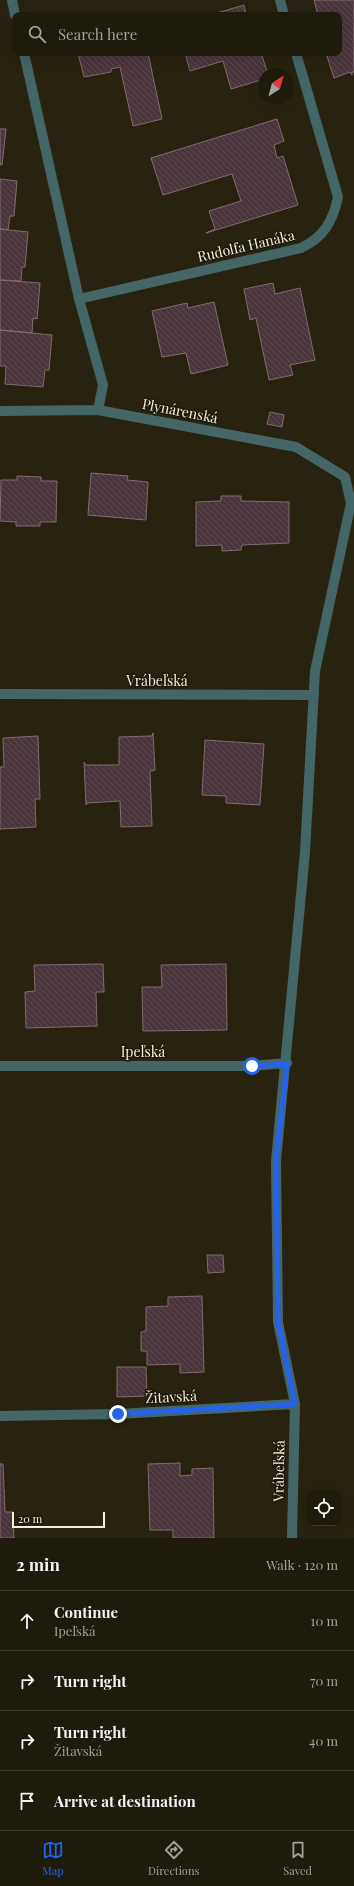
<!DOCTYPE html>
<html lang="en">
<head>
<meta charset="utf-8">
<style>
  :root { --surface:#1e1a0c; --page:#2b271a; --text:#f1f3f6; --muted:#a1a19d; --line:#3c382d; --accent:#2563eb }
  body { margin:0; font-family:"Playfair Display",serif; background:var(--page); color:var(--text) }
  .controls { position:absolute; right:12px; bottom:12px; display:grid; overflow:hidden; border-radius:8px; box-shadow:0 4px 16px #0002 }
  .controls button { width:36px; height:36px; display:grid; place-items:center; padding:0; border:0; border-bottom:1px solid var(--line); background:var(--surface); color:var(--text); font:20px sans-serif }
  .compass { position:absolute; left:258px; top:68px; width:36px; height:36px; border-radius:50%; background:var(--surface); box-shadow:0 4px 16px #0002; rotate:36deg }
  .scale { position:absolute; left:12px; bottom:10px; width:93px; box-sizing:border-box; padding-left:4px; border:2px solid #f0ede1; border-top:0; font-size:11px; line-height:14px; white-space:nowrap; color:#f0ede1; -webkit-text-stroke:3px #1f1a07; paint-order:stroke }
  .stop { position:absolute; width:12px; height:12px; margin:-9px; border:3px solid #2563eb; border-radius:50%; background:#fff }
  .stop.end { background:#2563eb; border-color:#fff; box-shadow:0 1px 4px #0008 }
  .list { margin:0; padding:0; list-style:none }
  h2 { display:flex; justify-content:space-between; align-items:center; height:52px; margin:0; padding:0 16px; font-size:17px }
  h2 small { font-size:13px; font-weight:400; color:var(--muted) }
  .list li { display:grid; grid-template-columns:26px 1fr auto; gap:12px; align-items:center; box-sizing:border-box; height:60px; padding:0 16px; border-top:1px solid var(--line) }
  .list b { display:block; font-size:15px; white-space:nowrap }
  .list p { margin:0; font-size:13px; white-space:nowrap; color:var(--muted) }
  .list em { font-size:13px; font-style:normal; color:var(--muted) }
  .icon { flex:none; width:22px; height:22px; fill:none; stroke:currentColor; stroke-width:2; stroke-linecap:round; stroke-linejoin:round }
  .map { position:relative; flex:none; width:354px; height:1538px; overflow:hidden }
  .search { position:absolute; background:var(--surface); box-shadow:0 4px 16px #0002; left:12px; right:12px; top:12px; height:44px; display:flex; align-items:center; gap:10px; box-sizing:border-box; padding:0 14px; border-radius:8px; color:var(--muted); font-size:15px }
  .sheet { height:292px; background:var(--surface) }
  nav { display:flex; justify-content:space-around; align-items:center; box-sizing:border-box; height:56px; border-top:1px solid var(--line); background:var(--surface); font-size:11px; color:var(--muted) }
  nav a { display:grid; justify-items:center; gap:2px }
  nav .on { color:var(--accent) }
  .map>svg:first-child { display:block }
  .building { fill:url(#building-back-hatch); stroke:#826a71 }
  .lines { fill:none; stroke-linecap:round; stroke-linejoin:round }
  .minor { stroke:#456667; stroke-width:10 }
  .route { stroke:#2563eb; stroke-width:5 }
  .labels { text-anchor:middle; stroke-width:3; stroke-linejoin:round; paint-order:stroke }
  .street-label { font-size:14px; fill:#f0ede1; stroke:#1f1a07 }
</style>
</head>
<body>
<div class="map">
<svg width="354" height="1538" viewBox="0 0 354 1538">
  <defs>
    <pattern id="building-back-hatch" width="6" height="6" patternUnits="userSpaceOnUse"><rect width="6" height="6" fill="#4a353c"/><path d="M-1 5l2 2M0 0l6 6M5-1l2 2" fill="none" stroke="#5c494f"/></pattern>
  </defs>
  <rect width="100%" height="100%" fill="#282310"/>
  <path class="building" d="M 314,0 L 354,0 L 354,72 L 352,72 L 352,75 L 350,72 L 334,78 L 326,53 L 339,53 L 339,15 L 318,15 Z
    M 244,5 L 246,15 L 210,15 Z
    M 78,53 L 148,53 L 162,119 L 133,126 L 120,67 L 111,69 L 111,72 L 84,77 Z
    M 185,53 L 261,53 L 268,74 L 264,74 L 264,79 L 231,89 L 223,61 L 190,71 Z
    M 277,119 L 284,141 L 274,145 L 277,158 L 283,156 L 298,205 L 206,233 L 215,229 L 209,211 L 241,201 L 232,174 L 163,195 L 151,158 Z
    M 0,129 L 6,129 L 2,165 L 0,165 Z
    M 0,179 L 17,181 L 14,216 L 10,216 L 8,230 L 0,229 Z
    M 0,229 L 28,232 L 25,267 L 22,267 L 21,281 L 0,280 Z
    M 0,280 L 40,283 L 37,319 L 33,318 L 32,333 L 0,330 Z
    M 273,283 L 275,294 L 300,288 L 315,360 L 290,365 L 293,375 L 269,380 L 256,318 L 250,320 L 244,289 Z
    M 214,302 L 228,365 L 191,374 L 186,353 L 162,357 L 152,311 L 187,303 L 188,308 Z
    M 0,330 L 52,335 L 49,370 L 45,370 L 43,387 L 5,384 L 6,366 L 0,366 Z
    M 270,412 L 284,415 L 282,427 L 267,424 Z
    M 91,473 L 128,476 L 127,480 L 148,482 L 146,520 L 88,515 Z
    M 17,476 L 41,477 L 41,481 L 57,481 L 56,522 L 40,522 L 40,526 L 16,526 L 16,522 L 0,521 L 1,480 L 17,480 Z
    M 221,496 L 241,496 L 241,501 L 289,502 L 289,543 L 242,545 L 241,550 L 222,551 L 222,545 L 196,546 L 196,502 L 221,501 Z
    M 153,733 L 155,770 L 150,771 L 152,826 L 121,827 L 120,801 L 87,803 L 86,805 L 84,762 L 86,765 L 119,765 L 119,737 L 152,736 Z
    M 38,736 L 40,799 L 35,799 L 36,827 L 0,829 L 0,767 L 4,767 L 3,738 Z
    M 205,740 L 264,744 L 260,805 L 226,803 L 226,796 L 202,795 Z
    M 103,964 L 104,992 L 96,992 L 97,1026 L 26,1028 L 25,992 L 35,991 L 34,965 Z
    M 226,964 L 227,1030 L 143,1031 L 142,987 L 162,987 L 161,965 Z
    M 207,1255 L 223,1255 L 224,1272 L 208,1273 Z
    M 202,1296 L 204,1372 L 180,1373 L 180,1364 L 147,1365 L 147,1351 L 141,1351 L 141,1332 L 146,1331 L 146,1307 L 168,1306 L 168,1297 Z
    M 117,1367 L 146,1367 L 147,1396 L 117,1397 Z
    M 180,1463 L 180,1476 L 192,1475 L 192,1469 L 213,1468 L 214,1538 L 173,1538 L 173,1530 L 150,1530 L 148,1464 Z
    M 0,1464 L 3,1464 L 5,1512 L 13,1512 L 14,1538 L 0,1538 Z"/>
  <g class="lines">
    <path class="minor" d="M 12,0 L 15,15
      M 280,0 L 284,15
      M 24,53 L 79,299 L 103,385 L 98,410
      M 79,299 L 301,248 C 324,237 333,221 338,197 L 296,53
      M 0,411 L 98,410 L 296,447 L 345,477 L 351,503 L 315,671 L 305,852 L 276,1161 L 278,1322 L 295,1404 L 292,1538
      M 0,694 L 314,695
      M 0,1066 L 252,1066 L 287,1063
      M 0,1416 L 118,1414 L 295,1404"/>
  </g>
  <g class="lines">
    <path class="route" d="M 118,1414 L 295,1404 L 278,1322 L 276,1161 L 287,1064 L 252,1066"/>
  </g>
  <g class="labels">
    <g class="street-label">
      <text transform="translate(246 246) rotate(-13)" y="5">Rudolfa Hanáka</text>
      <text transform="translate(180 411) rotate(11)" y="5">Plynárenská</text>
      <text x="157" y="686">Vrábeľská</text>
      <text x="143" y="1057">Ipeľská</text>
      <text transform="translate(171 1397) rotate(-3)" y="5">Žitavská</text>
      <text transform="translate(279 1471) rotate(-89)" y="5">Vrábeľská</text>
    </g>
  </g>
</svg>
<div class="controls">
<button><svg class="icon" aria-label="locate" viewBox="0 0 24 24"><circle cx="12" cy="12" r="6"/><path d="M12 2v4M12 18v4M2 12h4M18 12h4"/></svg></button>
</div>
<svg class="compass" viewBox="-18 -18 36 36"><path d="M0-13l5 13h-10z" fill="#e53935"/><path d="M0 13l5-13h-10z" fill="#a1a19d"/></svg>
<div class="scale">20 m</div>
<div class="stop" style="left:252px;top:1066px"></div>
<div class="stop end" style="left:118px;top:1414px"></div>
<div class="search"><svg class="icon" aria-label="search" viewBox="0 0 24 24"><circle cx="10" cy="10" r="6"/><path d="M15 15l6 6"/></svg>Search here</div>
</div>
<section class="sheet">
<h2>2 min<small>Walk · 120 m</small></h2>
<ul class="list">
<li><svg class="icon" aria-label="ahead" viewBox="0 0 24 24"><path d="M12 20V5M6 11l6-6 6 6"/></svg><div><b>Continue</b><p>Ipeľská</p></div><em>10 m</em></li>
<li><svg class="icon" aria-label="right" viewBox="0 0 24 24"><path d="M7 20v-9h11M14 6l5 5-5 5"/></svg><div><b>Turn right</b></div><em>70 m</em></li>
<li><svg class="icon" aria-label="right" viewBox="0 0 24 24"><path d="M7 20v-9h11M14 6l5 5-5 5"/></svg><div><b>Turn right</b><p>Žitavská</p></div><em>40 m</em></li>
<li><svg class="icon" aria-label="arrive" viewBox="0 0 24 24"><path d="M6 21V4h12l-3 4 3 4H6"/></svg><div><b>Arrive at destination</b></div></li>
</ul>
</section>
<nav>
<a class="on"><svg class="icon" aria-label="map" viewBox="0 0 24 24"><path d="M3 6l6-2 6 2 6-2v14l-6 2-6-2-6 2zM9 4v14M15 6v14"/></svg>Map</a>
<a><svg class="icon" aria-label="directions" viewBox="0 0 24 24"><path d="M12 3l9 9-9 9-9-9zM9 14v-3h6M13 9l2 2-2 2"/></svg>Directions</a>
<a><svg class="icon" aria-label="saved" viewBox="0 0 24 24"><path d="M7 4h10v16l-5-4-5 4z"/></svg>Saved</a>
</nav>
</body>
</html>
